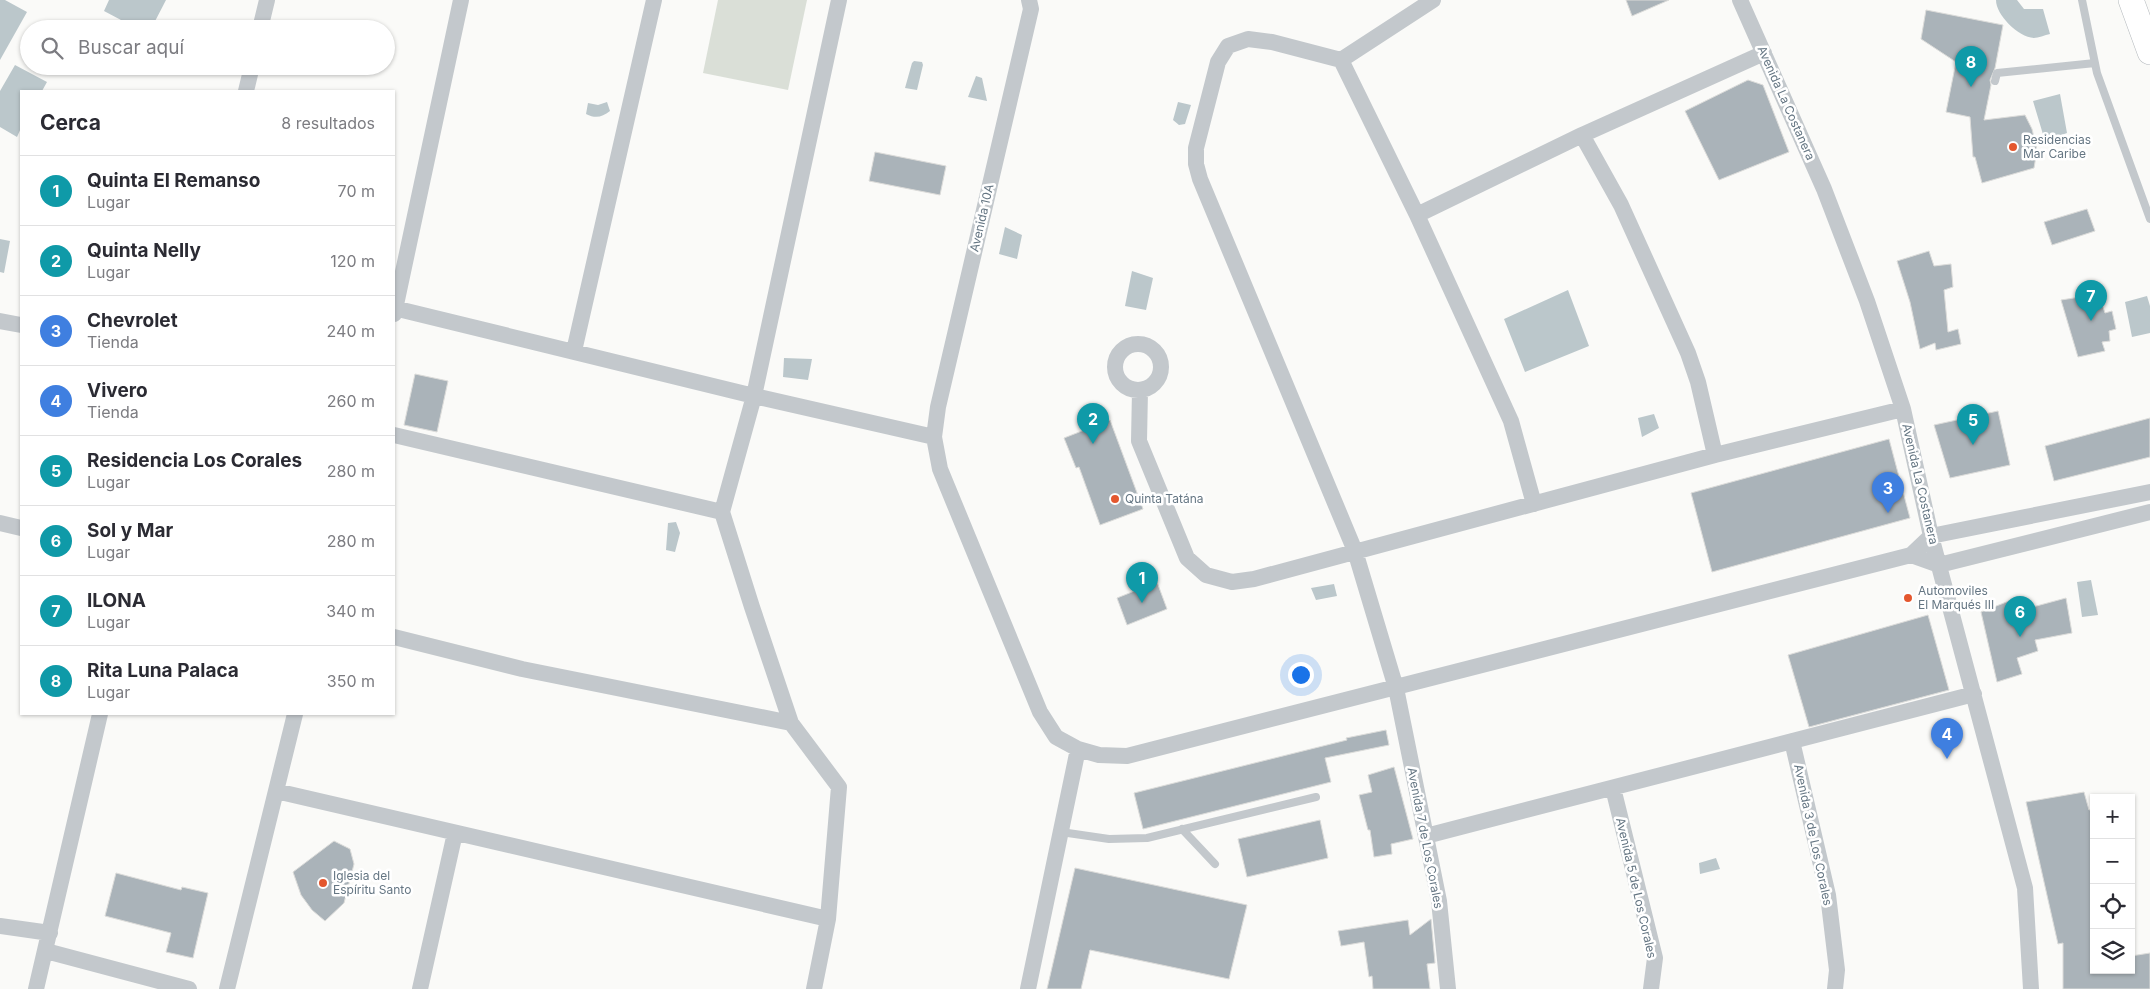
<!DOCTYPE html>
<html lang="es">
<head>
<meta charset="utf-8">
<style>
  :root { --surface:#fff; --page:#f7f7f7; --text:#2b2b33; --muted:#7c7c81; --line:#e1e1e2; --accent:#e4572e }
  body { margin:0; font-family:Inter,sans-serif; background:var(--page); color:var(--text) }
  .controls { position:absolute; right:15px; bottom:15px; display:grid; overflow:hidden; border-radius:0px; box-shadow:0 1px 4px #0004 }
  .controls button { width:45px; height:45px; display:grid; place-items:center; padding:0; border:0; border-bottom:1px solid var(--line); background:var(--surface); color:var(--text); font:25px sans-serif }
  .you { position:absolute; left:1300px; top:674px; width:18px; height:18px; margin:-12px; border:4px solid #fff; border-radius:50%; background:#1a73e8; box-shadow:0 0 0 8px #1a73e833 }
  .badge { display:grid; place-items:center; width:32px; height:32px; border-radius:50%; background:var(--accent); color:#fff; font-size:16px; font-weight:700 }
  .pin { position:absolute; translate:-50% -41px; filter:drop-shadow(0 1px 2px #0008) }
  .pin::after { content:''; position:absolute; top:26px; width:18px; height:15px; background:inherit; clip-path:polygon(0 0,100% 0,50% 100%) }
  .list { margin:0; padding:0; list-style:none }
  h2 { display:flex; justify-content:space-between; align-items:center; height:65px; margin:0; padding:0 20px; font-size:21px }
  h2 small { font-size:16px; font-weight:400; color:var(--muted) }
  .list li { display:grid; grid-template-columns:32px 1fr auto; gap:15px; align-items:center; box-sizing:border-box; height:70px; padding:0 20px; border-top:1px solid var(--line) }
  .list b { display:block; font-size:19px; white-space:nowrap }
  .list p { margin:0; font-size:16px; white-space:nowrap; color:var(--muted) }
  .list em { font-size:16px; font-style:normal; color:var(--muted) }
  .icon { flex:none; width:28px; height:28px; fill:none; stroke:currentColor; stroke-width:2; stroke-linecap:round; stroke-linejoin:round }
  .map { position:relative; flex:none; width:2150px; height:989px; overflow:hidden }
  .search { position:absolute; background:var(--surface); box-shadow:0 1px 4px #0004; left:20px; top:20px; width:375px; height:55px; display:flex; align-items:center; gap:12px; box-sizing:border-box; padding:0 18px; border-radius:28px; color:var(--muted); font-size:19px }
  .panel { position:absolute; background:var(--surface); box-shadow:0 1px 4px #0004; left:20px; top:90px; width:375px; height:625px; border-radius:0px }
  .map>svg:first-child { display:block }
  .green { fill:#dadfd7 }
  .water { fill:#bbc7cb }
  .building { fill:#aab3b9; stroke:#dcdcda }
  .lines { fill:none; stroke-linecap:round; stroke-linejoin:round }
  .primary-casing { stroke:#b5babe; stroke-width:26 }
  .lane { stroke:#c3c8cc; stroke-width:8 }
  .street { stroke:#c3c8cc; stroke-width:16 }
  .primary { stroke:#fff; stroke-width:25 }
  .poi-dot { fill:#e4572e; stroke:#fff; stroke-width:2 }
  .labels { text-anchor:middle; stroke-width:5; stroke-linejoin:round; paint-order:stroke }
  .street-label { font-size:12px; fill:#657683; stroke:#fff }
  .poi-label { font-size:12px; fill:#657683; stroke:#fff; text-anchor:start }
</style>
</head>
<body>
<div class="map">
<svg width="2150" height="989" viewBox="0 0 2150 989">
  <rect width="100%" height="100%" fill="#fafaf8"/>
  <path class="green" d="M 718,0 L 807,0 L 788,90 L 703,73 Z"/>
  <path class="water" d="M 0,0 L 5,0 L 27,12 L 0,60 Z
    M 109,0 L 166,0 L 151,29 L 138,29 L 104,11 Z
    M 1996,0 L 2017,0 L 2024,9 L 2043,9 L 2050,34 C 2045,35 2038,38 2034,38 C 2018,37 1996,15 1996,0 Z
    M 914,61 L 922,62 L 923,65 L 917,90 L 905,88 L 912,63 Z
    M 15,65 L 47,82 L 42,91 L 21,91 L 21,128 L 17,137 L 0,127 L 0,91 Z
    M 976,76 L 982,78 L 987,101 L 968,97 Z
    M 2060,94 L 2067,133 L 2045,141 L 2033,101 Z
    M 607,102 L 610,111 C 602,117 596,119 586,114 L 588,103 L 598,105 Z
    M 1178,102 L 1191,105 L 1185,124 L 1179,125 L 1173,120 Z
    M 1005,227 L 1022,235 L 1017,259 L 999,254 Z
    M 0,239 L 10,241 L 4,273 L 0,272 Z
    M 1132,271 L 1153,278 L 1146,310 L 1125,306 Z
    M 1568,290 L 1589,346 L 1525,372 L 1504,319 Z
    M 2147,296 L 2150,306 L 2150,333 L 2132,337 L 2125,302 Z
    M 784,358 L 812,359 L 808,380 L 783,377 Z
    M 1654,414 L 1659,428 L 1642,437 L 1638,418 Z
    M 676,522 L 680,533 L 675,552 L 666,550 L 668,523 Z
    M 2091,580 L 2098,615 L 2082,617 L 2077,582 Z
    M 1334,584 L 1337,596 L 1316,600 L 1311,588 Z
    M 1716,858 L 1720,869 L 1700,874 L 1699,863 Z"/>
  <path class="building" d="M 1626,0 L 1669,0 L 1632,16 Z
    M 1926,10 L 2003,25 L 1995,68 L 1990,80 L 1991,85 L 1984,120 L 2025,115 L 2032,129 L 2037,150 L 2034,168 L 1982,183 L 1975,157 L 1973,157 L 1970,117 L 1946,112 L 1956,62 L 1921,39 Z
    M 1748,80 L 1763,85 L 1789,152 L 1719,180 L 1685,111 Z
    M 875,152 L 946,166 L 940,195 L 869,181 Z
    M 2087,209 L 2095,231 L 2052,245 L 2044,222 Z
    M 1929,251 L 1934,266 L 1951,264 L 1953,287 L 1944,290 L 1948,332 L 1958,329 L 1961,344 L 1936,350 L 1935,343 L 1920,349 L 1910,302 L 1897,261 Z
    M 2093,295 L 2096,305 L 2102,304 L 2105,313 L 2112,311 L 2116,329 L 2109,331 L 2110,341 L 2102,342 L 2105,351 L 2078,357 L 2061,300 Z
    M 415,374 L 448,381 L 437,432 L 404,425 Z
    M 1998,411 L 2010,465 L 1950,478 L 1934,425 Z
    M 2150,418 L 2150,457 L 2054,481 L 2045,446 Z
    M 1110,420 L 1143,509 L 1100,525 L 1079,467 L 1076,468 L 1064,438 Z
    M 1889,439 L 1910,518 L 1712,572 L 1691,493 Z
    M 1157,582 L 1167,609 L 1127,625 L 1117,598 Z
    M 2066,598 L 2072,633 L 2035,640 L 2038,651 L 2017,658 L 2022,674 L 1997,682 L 1981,612 L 2009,601 L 2014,612 Z
    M 1928,615 L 1949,690 L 1809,727 L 1788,655 Z
    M 1386,730 L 1389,745 L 1325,758 L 1331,782 L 1143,829 L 1134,793 L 1347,740 L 1346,738 Z
    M 1394,767 L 1413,839 L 1391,844 L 1392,854 L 1374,857 L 1370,830 L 1368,830 L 1359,795 L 1372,792 L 1368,775 Z
    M 2084,792 L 2089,810 L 2094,809 L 2094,970 L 2131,970 L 2131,956 L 2150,953 L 2150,989 L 2063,989 L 2063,943 L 2058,944 L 2026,802 Z
    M 1320,820 L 1328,858 L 1247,877 L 1238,839 Z
    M 334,841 L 350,849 L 354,864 L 344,903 L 325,921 L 312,910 L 301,895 L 293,872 Z
    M 1075,868 L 1247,905 L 1229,979 L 1090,950 L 1081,989 L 1047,989 Z
    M 116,873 L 181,890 L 182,887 L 208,893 L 193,958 L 166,952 L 171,933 L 105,916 Z
    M 1431,919 L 1435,963 L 1427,964 L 1430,989 L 1373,989 L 1372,976 L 1369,977 L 1364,942 L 1341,946 L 1338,931 L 1408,920 L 1410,935 Z"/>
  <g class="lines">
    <defs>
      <path id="primary" d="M 2131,0 L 2150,52"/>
    </defs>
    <use href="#primary" class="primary-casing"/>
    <path class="lane" d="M 2082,0 L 2097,73 L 2150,219
      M 1995,81 L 1997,73 L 2095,63
      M 1182,829 L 1215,864
      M 1061,832 L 1109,839 L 1147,838 L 1316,797"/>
    <path class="street" d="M 1029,0 L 1031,9 L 938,407 L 934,437 L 940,469 L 1040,712 L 1056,737 L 1078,749 L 1099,755 L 1127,756 L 1911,555 L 1931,536 L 2150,492
      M 1433,0 L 1341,60 L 1272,42 L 1248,39 L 1228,46 L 1218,62 L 1196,148 L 1196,164 L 1200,179 L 1355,551 L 1396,688 L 1439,901 L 1448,989
      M 1740,0 L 1824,189 L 1867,301 L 1903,409 L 1931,536 L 2025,888 L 2031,989
      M 260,29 L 267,0
      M 1341,60 L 1417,215 L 1511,421 L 1534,504
      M 246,91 L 252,66
      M 1582,135 L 1621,205 L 1688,353 L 1698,382 L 1715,455
      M 1417,215 L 1582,135 L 1764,53
      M 394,308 L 754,396 L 934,437
      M 394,314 L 461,0
      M 0,321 L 21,325
      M1115 367a23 23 0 1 1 46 0a23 23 0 1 1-46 0Z
      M 574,351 L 654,0
      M 1140,390 L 1139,441 L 1187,558 L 1206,575 L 1232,582 L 1254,579 L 1715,455 L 1903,409
      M 394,435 L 722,512
      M 0,523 L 21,528
      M 1911,555 L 1939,565 L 2150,512
      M 394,637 L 522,669 L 791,723
      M 1792,741 L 1828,895 L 1837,970 L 1835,989
      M 1613,788 L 1655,958 L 1651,989
      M 276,791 L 828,919
      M 1426,836 L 1974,694
      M 0,926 L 50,933
      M 46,951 L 189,989
      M 36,989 L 100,714
      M 227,989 L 295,714
      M 420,989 L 455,833
      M 814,989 L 828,919 L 839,787 L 791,723 L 752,607 L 722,512 L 754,396 L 839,0
      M 1028,989 L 1078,749"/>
    <use href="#primary" class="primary"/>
  </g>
  <g class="poi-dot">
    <circle cx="2013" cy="147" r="5"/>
    <circle cx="1115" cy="499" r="5"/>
    <circle cx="1908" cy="598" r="5"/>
    <circle cx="323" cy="883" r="5"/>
  </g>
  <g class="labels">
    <g class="street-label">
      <text transform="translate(1786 103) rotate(66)" y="4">Avenida La Costanera</text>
      <text transform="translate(982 218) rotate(-77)" y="4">Avenida 10A</text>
      <text transform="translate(1920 484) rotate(77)" y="4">Avenida La Costanera</text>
      <text transform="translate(1813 835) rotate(78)" y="4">Avenida 3 de Los Corales</text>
      <text transform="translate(1425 838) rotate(79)" y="4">Avenida 7 de Los Corales</text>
      <text transform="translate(1636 888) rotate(77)" y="4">Avenida 5 de Los Corales</text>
    </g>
    <g class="poi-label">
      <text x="2023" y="144">Residencias<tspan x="2023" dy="14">Mar Caribe</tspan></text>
      <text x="1125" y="503">Quinta Tatána</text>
      <text x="1918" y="595">Automoviles<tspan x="1918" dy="14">El Marqués III</tspan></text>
      <text x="333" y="880">Iglesia del<tspan x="333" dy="14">Espíritu Santo</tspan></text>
    </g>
  </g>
</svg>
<div class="controls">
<button>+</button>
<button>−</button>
<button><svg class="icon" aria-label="locate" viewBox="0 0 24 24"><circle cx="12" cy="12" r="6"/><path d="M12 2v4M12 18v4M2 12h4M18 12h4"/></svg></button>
<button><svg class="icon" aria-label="layers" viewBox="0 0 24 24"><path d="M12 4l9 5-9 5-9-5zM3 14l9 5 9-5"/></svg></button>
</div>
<div class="you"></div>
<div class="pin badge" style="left:1142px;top:603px;background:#0f9aa8">1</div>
<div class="pin badge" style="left:1093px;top:444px;background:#0f9aa8">2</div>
<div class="pin badge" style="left:1888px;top:513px;background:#3f7fe0">3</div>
<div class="pin badge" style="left:1947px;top:759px;background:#3f7fe0">4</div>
<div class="pin badge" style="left:1973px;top:445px;background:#0f9aa8">5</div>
<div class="pin badge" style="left:2020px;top:637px;background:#0f9aa8">6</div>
<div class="pin badge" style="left:2091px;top:321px;background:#0f9aa8">7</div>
<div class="pin badge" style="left:1971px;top:87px;background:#0f9aa8">8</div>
<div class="search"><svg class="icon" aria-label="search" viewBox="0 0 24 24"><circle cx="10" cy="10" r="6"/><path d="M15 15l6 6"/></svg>Buscar aquí</div>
<section class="panel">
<h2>Cerca<small>8 resultados</small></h2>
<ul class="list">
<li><span class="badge" style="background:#0f9aa8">1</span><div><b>Quinta El Remanso</b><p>Lugar</p></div><em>70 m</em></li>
<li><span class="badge" style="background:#0f9aa8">2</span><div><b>Quinta Nelly</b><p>Lugar</p></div><em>120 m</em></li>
<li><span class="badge" style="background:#3f7fe0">3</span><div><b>Chevrolet</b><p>Tienda</p></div><em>240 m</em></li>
<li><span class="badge" style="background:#3f7fe0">4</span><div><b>Vivero</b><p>Tienda</p></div><em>260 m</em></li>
<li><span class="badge" style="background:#0f9aa8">5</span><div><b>Residencia Los Corales</b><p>Lugar</p></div><em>280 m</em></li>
<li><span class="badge" style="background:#0f9aa8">6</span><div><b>Sol y Mar</b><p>Lugar</p></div><em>280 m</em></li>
<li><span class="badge" style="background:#0f9aa8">7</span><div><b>ILONA</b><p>Lugar</p></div><em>340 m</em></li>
<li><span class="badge" style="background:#0f9aa8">8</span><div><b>Rita Luna Palaca</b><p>Lugar</p></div><em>350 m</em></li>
</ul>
</section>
</div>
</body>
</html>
